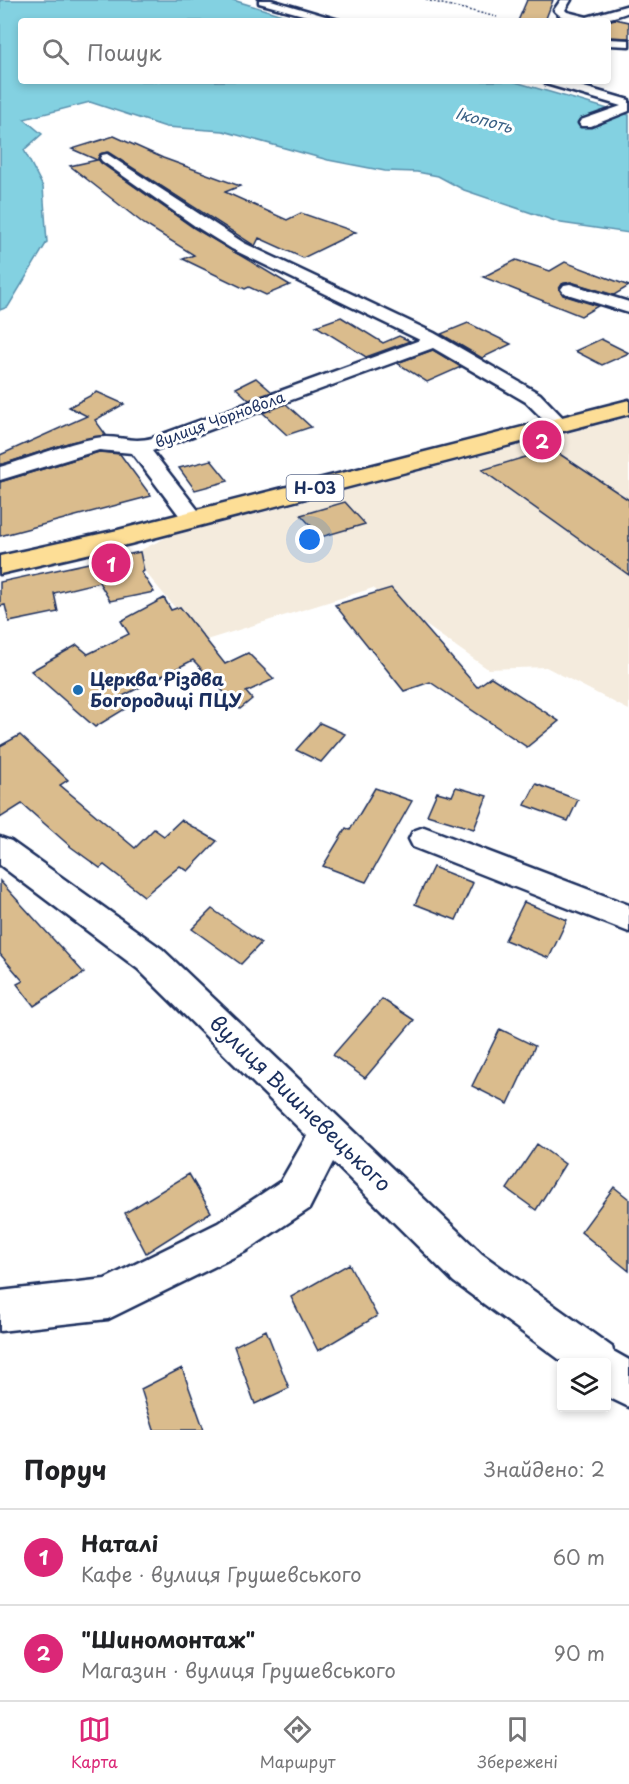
<!DOCTYPE html>
<html lang="uk">
<head>
<meta charset="utf-8">
<style>
  :root { --surface:#fff; --page:#f6f6f6; --text:#202124; --muted:#757577; --line:#e0e0e0; --accent:#db2777 }
  body { margin:0; font-family:"Playpen Sans",sans-serif; background:var(--page); color:var(--text) }
  .controls { position:absolute; right:18px; bottom:18px; display:grid; overflow:hidden; border-radius:6px; box-shadow:0 3px 9px #0003 }
  .controls button { width:54px; height:54px; display:grid; place-items:center; padding:0; border:0; border-bottom:2px solid var(--line); background:var(--surface); color:var(--text); font:30px sans-serif }
  .you { position:absolute; left:310px; top:540px; width:21px; height:21px; margin:-15px; border:4px solid #fff; border-radius:50%; background:#1a73e8; box-shadow:0 0 0 9px #1a73e833 }
  .badge { display:grid; place-items:center; width:39px; height:39px; border-radius:50%; background:var(--accent); color:#fff; font-size:20px; font-weight:700 }
  .pin { position:absolute; translate:-50% -50%; border:3px solid #fff; box-shadow:0 2px 6px #0006 }
  .list { margin:0; padding:0; list-style:none }
  h2 { display:flex; justify-content:space-between; align-items:center; height:78px; margin:0; padding:0 24px; font-size:26px }
  h2 small { font-size:20px; font-weight:400; color:var(--muted) }
  .list li { display:grid; grid-template-columns:39px 1fr auto; gap:18px; align-items:center; box-sizing:border-box; height:96px; padding:0 24px; border-top:2px solid var(--line) }
  .list b { display:block; font-size:22px; white-space:nowrap }
  .list p { margin:0; font-size:20px; white-space:nowrap; color:var(--muted) }
  .list em { font-size:20px; font-style:normal; color:var(--muted) }
  .icon { flex:none; width:33px; height:33px; fill:none; stroke:currentColor; stroke-width:2; stroke-linecap:round; stroke-linejoin:round }
  .map { position:relative; flex:none; width:629px; height:1430px; overflow:hidden }
  .search { position:absolute; background:var(--surface); box-shadow:0 3px 9px #0003; left:18px; right:18px; top:18px; height:66px; display:flex; align-items:center; gap:15px; box-sizing:border-box; padding:0 21px; border-radius:6px; color:var(--muted); font-size:22px }
  .sheet { height:270px; background:var(--surface) }
  nav { display:flex; justify-content:space-around; align-items:center; box-sizing:border-box; height:84px; border-top:2px solid var(--line); background:var(--surface); font-size:16px; color:var(--muted) }
  nav a { display:grid; justify-items:center; gap:3px }
  nav .on { color:var(--accent) }
  .map>svg:first-child { display:block }
  .built { fill:#f4ebdd }
  .water { fill:#83d1e1; stroke:#5990ad; stroke-width:1.5 }
  .building { fill:#dabc8d; stroke:#1b2f5e; stroke-width:1.5 }
  .lines { fill:none; stroke-linecap:round; stroke-linejoin:round }
  .minor-casing { stroke:#1b2f5e; stroke-width:5 }
  .major-casing { stroke:#1b2f5e; stroke-width:5 }
  .path { stroke:#1b2f5e; stroke-width:1.5; stroke-dasharray:2 2; stroke-linecap:butt }
  .minor { fill:#fff; fill-rule:evenodd }
  .major { fill:#fdde96; fill-rule:evenodd }
  .poi-dot { fill:#1f6fb2; stroke:#fff; stroke-width:2 }
  .labels { text-anchor:middle; stroke-width:6; stroke-linejoin:round; paint-order:stroke }
  .far-street-label { font-size:15px; fill:#1b2f5e; stroke:#fff }
  .far-water-label { font-size:16px; font-style:italic; fill:#3a6085; stroke:#fff }
  .shield { fill:#fff; stroke:#5f6d8e; stroke-width:1.5 }
  .shield-label { font-size:16px; font-weight:bold; fill:#1b2f5e }
  .poi-label { font-size:18px; font-weight:bold; fill:#1b2f5e; stroke:#fff; text-anchor:start }
  .near-street-label { font-size:21px; fill:#1b2f5e; stroke:#fff }
</style>
</head>
<body>
<div class="map">
<svg width="629" height="1430" viewBox="0 0 629 1430">
  <rect width="100%" height="100%" fill="#fff"/>
  <filter id="ink" filterUnits="userSpaceOnUse"><feTurbulence type="fractalNoise" baseFrequency=".0167" numOctaves="2"/><feDisplacementMap in="SourceGraphic" scale="12" xChannelSelector="R" yChannelSelector="G"/><feConvolveMatrix kernelMatrix="1 2 1 2 8 2 1 2 1" color-interpolation-filters="sRGB"/></filter>
  <g filter="url(#ink)">
    <path class="built" d="M 629,417 L 629,710 L 546,667 L 488,669 L 373,588 L 203,641 L 131,555 L 167,537 Z"/>
    <path class="water" d="M 0,0 L 233,0 L 302,21 L 21,21 L 21,81 L 512,81 L 629,115 L 629,233 L 561,223 L 464,190 L 438,176 L 417,172 L 385,171 L 328,160 L 223,131 L 166,127 L 90,102 L 24,119 L 42,134 L 24,150 L 43,187 L 47,242 L 8,307 L 0,310 Z"/>
    <path class="building" d="M 527,0 L 553,0 L 545,21 L 518,21 Z
      M 615,19 L 629,22 L 629,38 L 608,37 L 608,21 Z
      M 114,136 L 163,158 L 240,186 L 225,192 L 287,220 L 301,213 L 356,232 L 303,258 L 259,238 L 255,246 L 108,152 L 100,154 L 98,159 L 101,163 L 194,228 L 290,285 L 266,295 L 249,287 L 245,289 L 183,259 L 194,255 L 144,224 L 70,166 L 97,160 L 72,149 Z
      M 516,260 L 550,271 L 565,262 L 629,286 L 614,295 L 571,282 L 562,284 L 559,289 L 563,295 L 598,306 L 581,316 L 483,277 Z
      M 341,317 L 383,343 L 399,336 L 410,341 L 366,357 L 316,326 Z
      M 468,323 L 511,344 L 482,358 L 441,334 Z
      M 601,339 L 629,353 L 602,365 L 575,351 Z
      M 433,350 L 461,367 L 427,382 L 397,363 Z
      M 256,378 L 272,392 L 249,400 L 236,388 Z
      M 97,392 L 124,404 L 95,420 L 106,435 L 71,442 L 0,465 L 0,455 L 87,416 L 69,407 Z
      M 286,404 L 311,427 L 287,435 L 263,413 Z
      M 552,449 L 629,500 L 629,575 L 482,470 Z
      M 99,452 L 120,454 L 151,496 L 0,536 L 0,482 Z
      M 211,460 L 228,481 L 195,490 L 179,468 Z
      M 345,502 L 365,524 L 321,537 L 301,515 Z
      M 140,552 L 144,571 L 141,572 L 154,592 L 110,601 L 99,582 L 54,593 L 58,612 L 9,622 L 5,605 L 0,606 L 0,582 Z
      M 391,588 L 477,687 L 491,677 L 559,721 L 527,747 L 430,682 L 404,691 L 335,605 Z
      M 164,598 L 171,610 L 180,607 L 225,664 L 248,653 L 274,679 L 246,692 L 252,699 L 240,709 L 193,660 L 115,700 L 125,709 L 95,727 L 31,671 L 77,645 L 88,654 L 129,634 L 121,621 Z
      M 320,723 L 345,734 L 321,762 L 296,750 Z
      M 20,735 L 68,780 L 60,785 L 135,848 L 154,829 L 164,836 L 181,820 L 217,841 L 188,871 L 180,866 L 144,896 L 104,865 L 100,868 L 71,847 L 22,804 L 0,818 L 0,746 Z
      M 536,784 L 578,800 L 568,821 L 525,805 Z
      M 456,787 L 487,796 L 474,829 L 427,815 L 437,792 L 452,796 Z
      M 375,788 L 412,801 L 366,882 L 323,866 L 346,828 L 350,830 Z
      M 433,867 L 473,883 L 456,920 L 415,904 Z
      M 0,881 L 84,973 L 34,1006 L 17,984 L 23,981 L 0,954 Z
      M 524,902 L 567,920 L 549,958 L 505,940 Z
      M 212,909 L 261,943 L 241,964 L 192,929 Z
      M 382,999 L 414,1020 L 365,1078 L 333,1055 Z
      M 500,1029 L 535,1046 L 508,1104 L 472,1086 Z
      M 537,1144 L 565,1164 L 536,1210 L 507,1189 Z
      M 189,1174 L 211,1212 L 146,1253 L 125,1213 Z
      M 614,1187 L 629,1199 L 629,1271 L 581,1232 Z
      M 349,1264 L 377,1316 L 318,1351 L 291,1297 Z
      M 266,1330 L 289,1388 L 255,1404 L 234,1346 Z
      M 182,1368 L 204,1430 L 154,1430 L 141,1389 Z"/>
    <g class="lines">
      <defs>
        <path id="minor" d="M 259,0 L 271,0 L 342,21 L 325,21 L 259,3 Z
          M 561,0 L 571,0 L 565,10 L 567,12 L 587,17 L 629,5 L 629,12 C 608,20 570,30 554,10 Z
          M 608,39 L 629,40 L 629,46 L 608,45 Z
          M 544,81 L 563,81 L 629,100 L 629,111 L 591,126 L 581,126 L 579,123 L 581,120 L 621,106 L 546,84 Z
          M 107,154 L 244,243 L 434,333 L 540,394 L 570,425 L 567,429 L 553,429 L 526,402 L 433,348 L 152,451 L 204,518 L 201,523 L 193,525 L 185,523 L 132,453 L 99,450 L 0,480 L 0,467 C 31,458 64,444 96,438 C 117,434 130,444 152,438 L 420,340 L 232,249 L 195,226 L 102,161 L 100,158 L 102,155 Z
          M 570,284 L 629,302 L 629,313 L 564,293 L 561,289 L 564,285 Z
          M 424,827 L 629,905 L 629,932 L 413,847 L 409,839 L 413,831 Z
          M 0,837 L 11,841 L 162,949 L 482,1254 L 612,1347 L 613,1351 L 629,1360 L 629,1407 L 606,1396 L 606,1362 L 563,1362 L 454,1282 L 333,1162 L 309,1209 L 246,1251 L 108,1319 L 0,1331 L 0,1291 L 105,1279 L 218,1223 L 281,1181 L 307,1136 L 138,969 L 0,865 Z"/>
        <path id="major" d="M 629,400 L 629,414 L 130,544 L 0,574 L 0,556 L 118,530 Z"/>
      </defs>
      <use href="#minor" class="minor-casing"/>
      <use href="#major" class="major-casing"/>
      <path class="path" d="M 426,0 L 497,17"/>
      <use href="#minor" class="minor"/>
      <use href="#major" class="major"/>
    </g>
  </g>
  <circle class="poi-dot" cx="78" cy="690" r="6"/>
  <g class="labels">
    <g class="far-street-label">
      <text transform="translate(220 420) rotate(-20)" y="5">вулиця Чорновола</text>
    </g>
    <g class="far-water-label">
      <text transform="translate(484 120) rotate(15)" y="6">Ікопоть</text>
    </g>
    <rect class="shield" x="286.5" y="475" width="57" height="26" rx="4.5"/>
    <g class="shield-label">
      <text x="315" y="494">Н-03</text>
    </g>
    <g class="poi-label">
      <text x="90" y="686">Церква Різдва<tspan x="90" dy="21">Богородиці ПЦУ</tspan></text>
    </g>
    <g class="near-street-label">
      <text transform="translate(300 1104) rotate(44)" y="7">вулиця Вишневецького</text>
    </g>
  </g>
</svg>
<div class="controls">
<button><svg class="icon" aria-label="layers" viewBox="0 0 24 24"><path d="M12 4l9 5-9 5-9-5zM3 14l9 5 9-5"/></svg></button>
</div>
<div class="you"></div>
<div class="pin badge" style="left:111px;top:563px">1</div>
<div class="pin badge" style="left:542px;top:440px">2</div>
<div class="search"><svg class="icon" aria-label="search" viewBox="0 0 24 24"><circle cx="10" cy="10" r="6"/><path d="M15 15l6 6"/></svg>Пошук</div>
</div>
<section class="sheet">
<h2>Поруч<small>Знайдено: 2</small></h2>
<ul class="list">
<li><span class="badge">1</span><div><b>Наталі</b><p>Кафе · вулиця Грушевського</p></div><em>60 m</em></li>
<li><span class="badge">2</span><div><b>&quot;Шиномонтаж&quot;</b><p>Магазин · вулиця Грушевського</p></div><em>90 m</em></li>
</ul>
</section>
<nav>
<a class="on"><svg class="icon" aria-label="map" viewBox="0 0 24 24"><path d="M3 6l6-2 6 2 6-2v14l-6 2-6-2-6 2zM9 4v14M15 6v14"/></svg>Карта</a>
<a><svg class="icon" aria-label="directions" viewBox="0 0 24 24"><path d="M12 3l9 9-9 9-9-9zM9 14v-3h6M13 9l2 2-2 2"/></svg>Маршрут</a>
<a><svg class="icon" aria-label="saved" viewBox="0 0 24 24"><path d="M7 4h10v16l-5-4-5 4z"/></svg>Збережені</a>
</nav>
</body>
</html>
